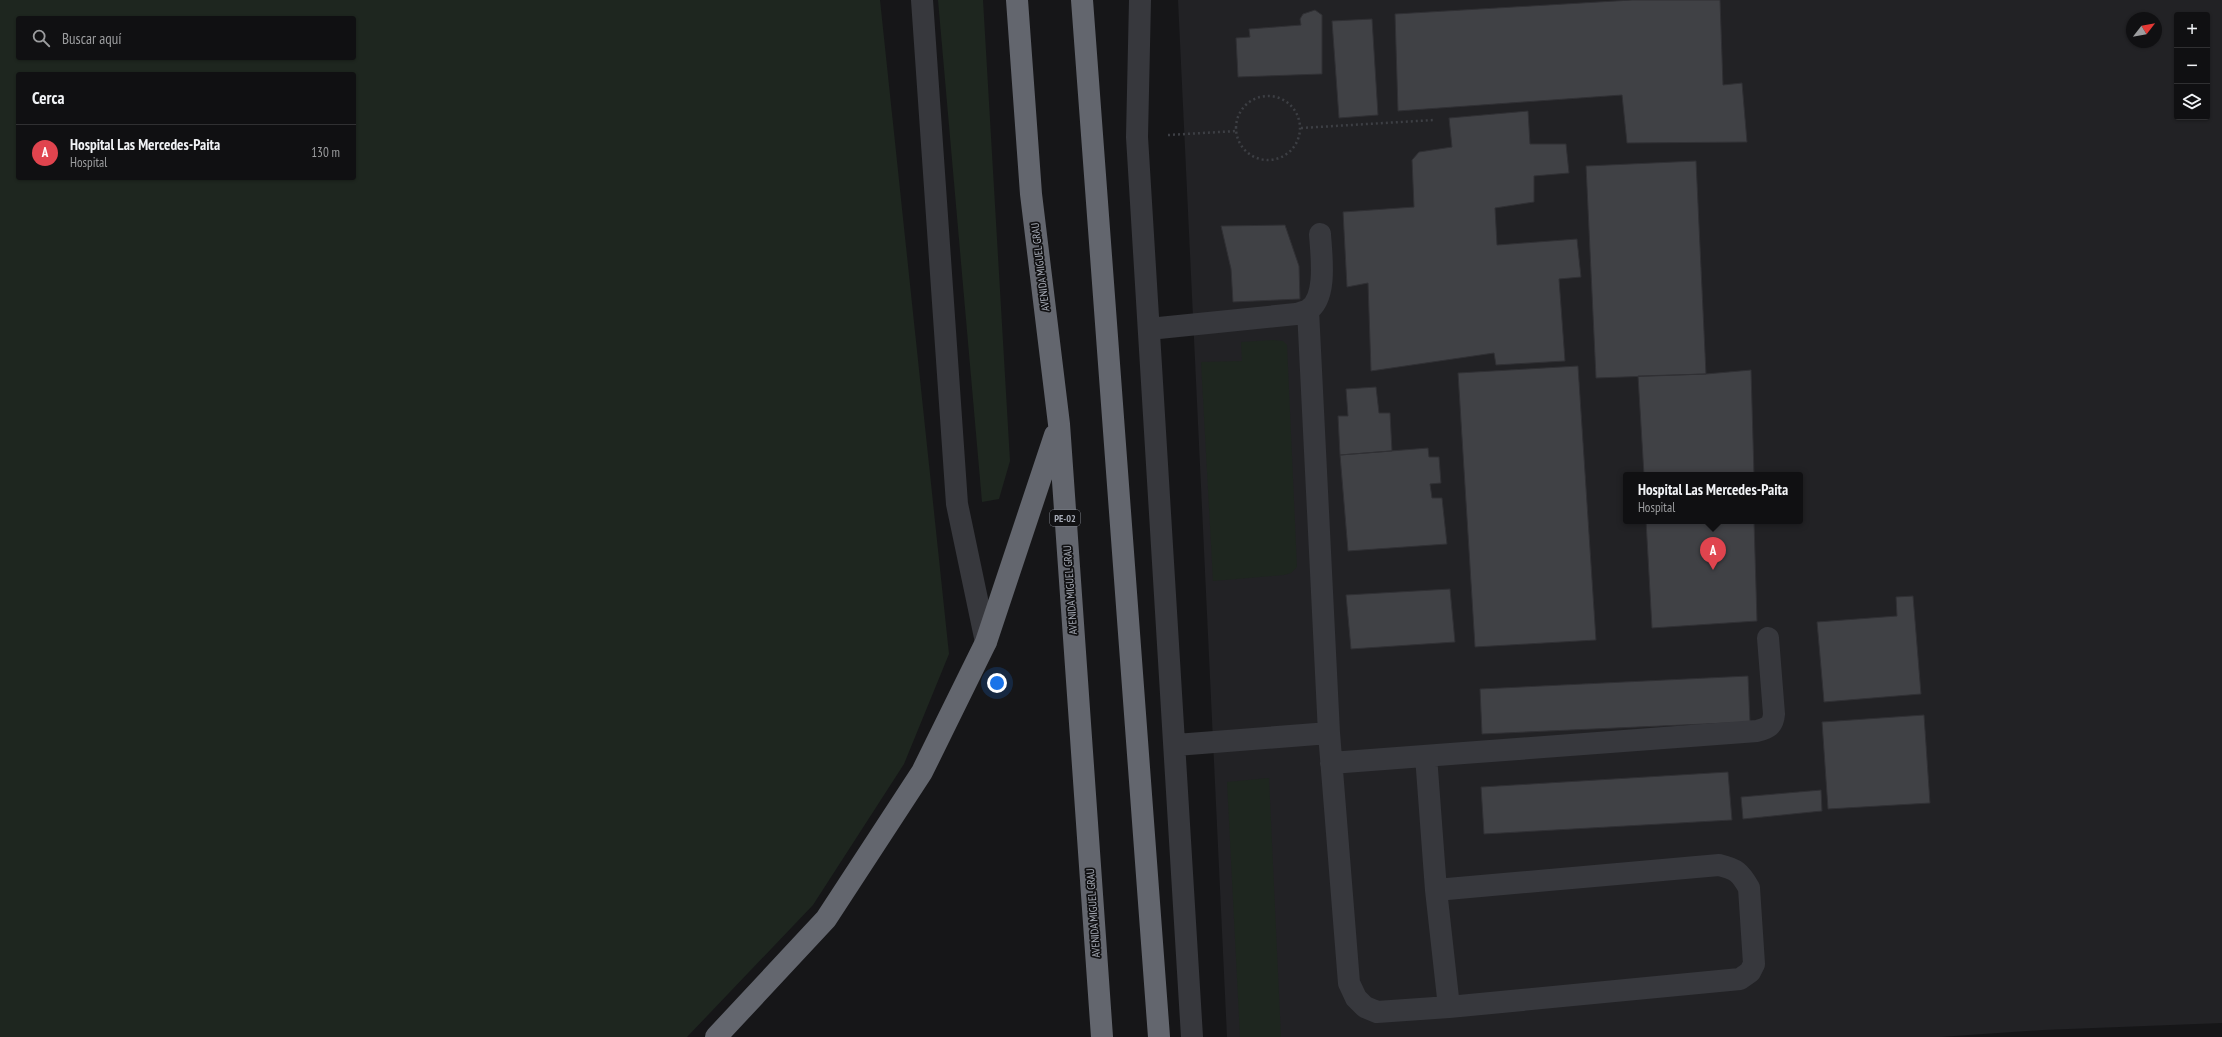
<!DOCTYPE html>
<html lang="es">
<head>
<meta charset="utf-8">
<style>
  :root { --surface:#101012; --page:#19191b; --text:#f1f3f6; --muted:#9c9d9f; --line:#303032; --accent:#1a73e8 }
  body { margin:0; font-family:"PT Sans Narrow",sans-serif; background:var(--page); color:var(--text) }
  .controls { position:absolute; right:12px; top:12px; display:grid; overflow:hidden; border-radius:4px; box-shadow:0 1px 3px #0004 }
  .controls button { width:36px; height:36px; display:grid; place-items:center; padding:0; border:0; border-bottom:1px solid var(--line); background:var(--surface); color:var(--text); font:20px sans-serif }
  .compass { position:absolute; left:2126px; top:12px; width:36px; height:36px; border-radius:50%; background:var(--surface); box-shadow:0 1px 3px #0004; rotate:59deg }
  .you { position:absolute; left:997px; top:683px; width:14px; height:14px; margin:-10px; border:3px solid #fff; border-radius:50%; background:#1a73e8; box-shadow:0 0 0 6px #1a73e833 }
  .badge { display:grid; place-items:center; width:26px; height:26px; border-radius:50%; background:var(--accent); color:#fff; font-size:13px; font-weight:700 }
  .pin { position:absolute; translate:-50% -33px; filter:drop-shadow(0 1px 2px #0008) }
  .pin::after { content:''; position:absolute; top:21px; width:14px; height:12px; background:inherit; clip-path:polygon(0 0,100% 0,50% 100%) }
  .popup { position:absolute; left:1623px; top:472px; width:180px; height:52px; box-sizing:border-box; display:grid; place-content:center; border-radius:4px; background:var(--surface); filter:drop-shadow(0 1px 3px #0005); font-size:13px; white-space:nowrap; color:var(--muted) }
  .popup b { font-size:15px; color:var(--text) }
  .popup::after { content:''; position:absolute; left:50%; top:100%; margin-left:-8px; border:8px solid transparent; border-top-color:var(--surface) }
  .list { margin:0; padding:0; list-style:none }
  h2 { display:flex; justify-content:space-between; align-items:center; height:52px; margin:0; padding:0 16px; font-size:17px }
  h2 small { font-size:13px; font-weight:400; color:var(--muted) }
  .list li { display:grid; grid-template-columns:26px 1fr auto; gap:12px; align-items:center; box-sizing:border-box; height:56px; padding:0 16px; border-top:1px solid var(--line) }
  .list b { display:block; font-size:15px; white-space:nowrap }
  .list p { margin:0; font-size:13px; white-space:nowrap; color:var(--muted) }
  .list em { font-size:13px; font-style:normal; color:var(--muted) }
  .icon { flex:none; width:22px; height:22px; fill:none; stroke:currentColor; stroke-width:2; stroke-linecap:round; stroke-linejoin:round }
  .map { position:relative; flex:none; width:2222px; height:1037px; overflow:hidden }
  .search { position:absolute; background:var(--surface); box-shadow:0 1px 3px #0004; left:16px; top:16px; width:340px; height:44px; display:flex; align-items:center; gap:10px; box-sizing:border-box; padding:0 14px; border-radius:4px; color:var(--muted); font-size:15px }
  .panel { position:absolute; background:var(--surface); box-shadow:0 1px 3px #0004; left:16px; top:72px; width:340px; height:108px; border-radius:4px }
  .map>svg:first-child { display:block }
  .built { fill:#222225; fill-rule:evenodd }
  .green { fill:#1e261f; fill-rule:evenodd }
  .building { fill:#404145; stroke:#303034 }
  .lines { fill:none; stroke-linecap:round; stroke-linejoin:round }
  .path { stroke:#3d3f44; stroke-width:2.5; stroke-dasharray:2 3; stroke-linecap:butt }
  .minor { stroke:#37383d; stroke-width:22 }
  .highway { stroke:#63666e; stroke-width:22 }
  .labels { text-anchor:middle; stroke-width:3.5; stroke-linejoin:round; paint-order:stroke }
  .shield { fill:#111113; stroke:#7b7e86; stroke-width:1 }
  .shield-label { font-size:10px; font-weight:bold; fill:#a8adb8 }
  .street-label { font-size:11px; fill:#a8adb8; stroke:#111113 }
</style>
</head>
<body>
<div class="map">
<svg width="2222" height="1037" viewBox="0 0 2222 1037">
  <rect width="100%" height="100%" fill="#161618"/>
  <path class="built" d="M 1178,0 L 2222,0 L 2222,1023 L 2043,1030 L 1940,1037 L 1227,1037 ZM 2177,15 L 2207,15 L 2207,117 L 2177,117 ZM 2132,18 L 2156,18 L 2156,42 L 2132,42 ZM 1626,475 L 1800,475 L 1800,521 L 1626,521 Z"/>
  <path class="green" d="M 0,0 L 880,0 L 949,654 L 904,764 L 813,905 L 687,1037 L 0,1037 ZM 18,18 L 354,18 L 354,58 L 18,58 ZM 18,74 L 354,74 L 354,178 L 18,178 Z
    M 938,0 L 983,0 L 1010,461 L 999,499 L 982,502 Z
    M 1273,340 L 1283,341 L 1287,345 L 1297,567 L 1291,573 L 1284,575 L 1213,581 L 1201,362 L 1242,361 L 1241,342 Z
    M 1269,778 L 1281,1037 L 1240,1037 L 1227,782 Z"/>
  <path class="building" d="M 1632,0 L 1720,0 L 1723,85 L 1742,83 L 1747,142 L 1627,143 L 1622,95 L 1398,111 L 1395,14 Z
    M 1315,10 L 1322,15 L 1322,74 L 1238,77 L 1236,38 L 1250,37 L 1249,29 L 1301,25 L 1300,19 L 1303,14 Z
    M 1372,19 L 1378,115 L 1339,118 L 1332,21 Z
    M 1528,111 L 1530,144 L 1566,144 L 1569,173 L 1534,176 L 1534,202 L 1495,208 L 1497,245 L 1577,239 L 1581,277 L 1559,279 L 1565,361 L 1496,365 L 1494,353 L 1371,371 L 1368,283 L 1347,287 L 1343,212 L 1414,207 L 1412,160 L 1419,152 L 1452,147 L 1449,118 Z
    M 1696,161 L 1706,374 L 1596,378 L 1586,166 Z
    M 1285,225 L 1299,266 L 1300,299 L 1233,302 L 1231,269 L 1221,226 Z
    M 1578,366 L 1596,640 L 1475,647 L 1458,373 Z
    M 1751,370 L 1754,475 L 1644,475 L 1638,376 L 1706,374 Z
    M 1376,387 L 1379,413 L 1390,413 L 1392,451 L 1340,455 L 1338,416 L 1348,416 L 1346,389 Z
    M 1428,448 L 1429,457 L 1439,457 L 1441,483 L 1430,484 L 1432,498 L 1442,498 L 1447,544 L 1348,551 L 1340,455 Z
    M 1646,521 L 1754,521 L 1757,621 L 1652,628 Z
    M 1450,589 L 1455,642 L 1351,649 L 1346,595 Z
    M 1913,596 L 1921,694 L 1824,702 L 1817,622 L 1897,616 L 1896,597 Z
    M 1748,676 L 1750,722 L 1482,734 L 1480,689 Z
    M 1924,715 L 1930,803 L 1828,809 L 1822,722 Z
    M 1728,772 L 1732,820 L 1484,834 L 1481,787 Z
    M 1821,790 L 1822,811 L 1743,819 L 1741,797 Z"/>
  <g class="lines">
    <path class="path" d="M1236 128a32 32 0 1 1 64 0a32 32 0 1 1-64 0Z
      M 1301,128 L 1434,120
      M 1168,135 L 1237,131"/>
    <path class="minor" d="M 922,0 L 957,504 L 986,642
      M 1140,0 L 1137,137 L 1192,1037
      M 1308,310 L 1329,733 L 1349,983 L 1356,998 L 1365,1007 L 1377,1012 L 1449,1007 L 1740,979 L 1750,972 L 1754,964 L 1749,888 C 1740,872 1736,869 1719,865 L 1436,890
      M 1149,329 L 1296,314 C 1299,313 1305,312 1308,310 C 1328,298 1321,253 1320,234
      M 1176,745 L 1329,733
      M 1426,756 L 1436,890 L 1449,1007
      M 1331,763 L 1757,731 C 1768,728 1773,726 1774,714 L 1768,638"/>
    <path class="highway" d="M 1017,0 L 1031,194 L 1059,424 L 1102,1037
      M 1082,0 L 1159,1037
      M 716,1037 L 826,919 L 922,772 L 986,642 L 1055,435"/>
  </g>
  <g class="labels">
    <rect class="shield" x="1050" y="510" width="30" height="16" rx="3"/>
    <g class="shield-label">
      <text x="1065" y="522">PE-02</text>
    </g>
    <g class="street-label">
      <text transform="translate(1040 267) rotate(-97)" y="4">AVENIDA MIGUEL GRAU</text>
      <text transform="translate(1070 590) rotate(-94)" y="4">AVENIDA MIGUEL GRAU</text>
      <text transform="translate(1093 913) rotate(-94)" y="4">AVENIDA MIGUEL GRAU</text>
    </g>
  </g>
</svg>
<div class="controls">
<button>+</button>
<button>−</button>
<button><svg class="icon" aria-label="layers" viewBox="0 0 24 24"><path d="M12 4l9 5-9 5-9-5zM3 14l9 5 9-5"/></svg></button>
</div>
<svg class="compass" viewBox="-18 -18 36 36"><path d="M0-13l5 13h-10z" fill="#e53935"/><path d="M0 13l5-13h-10z" fill="#9c9d9f"/></svg>
<div class="you"></div>
<div class="pin badge" style="left:1713px;top:570px;background:#e0444e">A</div>
<div class="popup"><b>Hospital Las Mercedes-Paita</b>Hospital</div>
<div class="search"><svg class="icon" aria-label="search" viewBox="0 0 24 24"><circle cx="10" cy="10" r="6"/><path d="M15 15l6 6"/></svg>Buscar aquí</div>
<section class="panel">
<h2>Cerca<small></small></h2>
<ul class="list">
<li><span class="badge" style="background:#e0444e">A</span><div><b>Hospital Las Mercedes-Paita</b><p>Hospital</p></div><em>130 m</em></li>
</ul>
</section>
</div>
</body>
</html>
